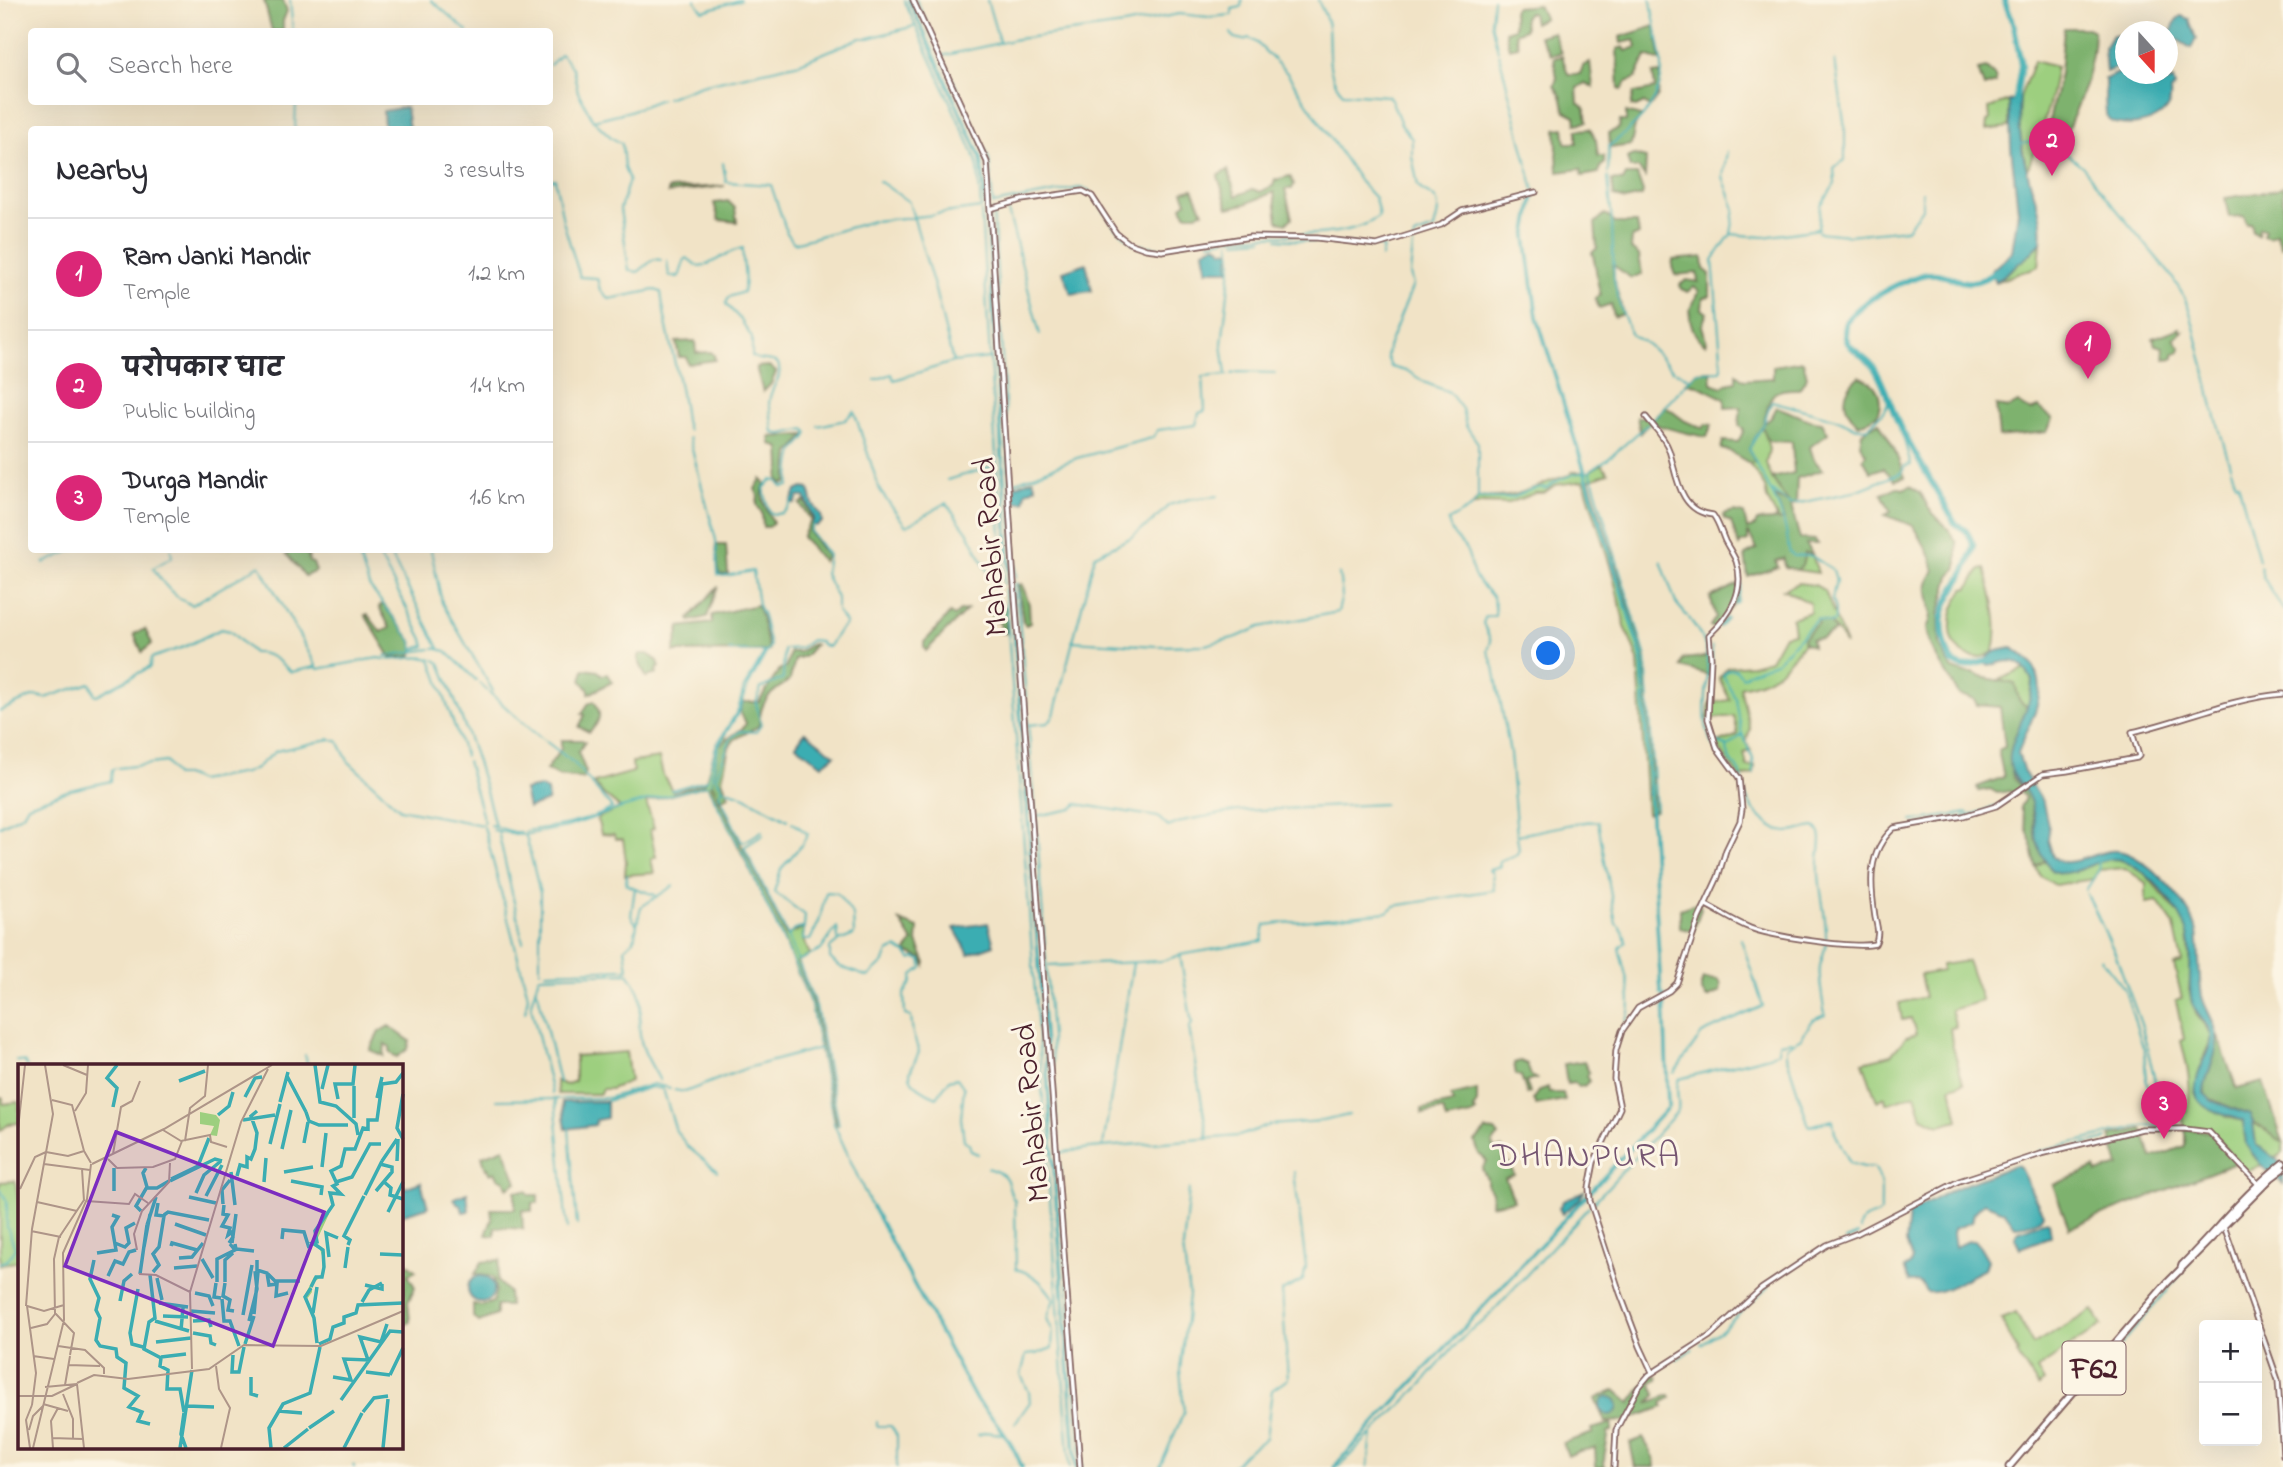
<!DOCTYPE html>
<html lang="en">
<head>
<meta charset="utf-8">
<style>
  :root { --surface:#fff; --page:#f7f7f7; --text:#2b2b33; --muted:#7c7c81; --line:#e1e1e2; --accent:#db2777 }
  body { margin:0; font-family:"Indie Flower","Playpen Sans Deva",sans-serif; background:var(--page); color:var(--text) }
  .controls { position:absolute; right:21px; bottom:21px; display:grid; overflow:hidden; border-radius:7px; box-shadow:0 7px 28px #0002 }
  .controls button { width:63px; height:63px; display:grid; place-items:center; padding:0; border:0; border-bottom:2px solid var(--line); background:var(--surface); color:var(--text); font:35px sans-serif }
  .compass { position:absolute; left:2115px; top:21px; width:63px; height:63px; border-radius:50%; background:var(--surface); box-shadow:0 7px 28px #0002; rotate:159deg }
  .you { position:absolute; left:1549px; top:654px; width:24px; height:24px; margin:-18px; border:5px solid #fff; border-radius:50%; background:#1a73e8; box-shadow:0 0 0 10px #1a73e833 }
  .badge { display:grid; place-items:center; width:46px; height:46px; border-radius:50%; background:var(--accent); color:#fff; font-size:23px; font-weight:700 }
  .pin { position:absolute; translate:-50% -58px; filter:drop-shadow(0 2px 4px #0008) }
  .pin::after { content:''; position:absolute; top:37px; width:24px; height:21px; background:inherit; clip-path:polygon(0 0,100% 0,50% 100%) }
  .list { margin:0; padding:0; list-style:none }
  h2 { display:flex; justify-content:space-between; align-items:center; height:91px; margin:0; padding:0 28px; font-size:30px }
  h2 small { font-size:23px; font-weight:400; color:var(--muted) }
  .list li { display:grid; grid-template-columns:46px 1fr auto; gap:21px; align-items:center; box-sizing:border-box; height:112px; padding:0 28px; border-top:2px solid var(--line) }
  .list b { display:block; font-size:26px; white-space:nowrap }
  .list p { margin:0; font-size:23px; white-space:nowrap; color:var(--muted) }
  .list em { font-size:23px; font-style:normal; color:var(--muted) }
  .icon { flex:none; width:38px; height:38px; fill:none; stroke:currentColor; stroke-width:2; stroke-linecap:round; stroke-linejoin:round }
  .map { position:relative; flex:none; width:2283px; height:1467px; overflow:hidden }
  .search { position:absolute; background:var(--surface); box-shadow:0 7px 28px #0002; left:28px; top:28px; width:525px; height:77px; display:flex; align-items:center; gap:18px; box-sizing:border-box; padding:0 24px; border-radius:7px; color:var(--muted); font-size:26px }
  .panel { position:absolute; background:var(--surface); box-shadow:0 7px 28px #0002; left:28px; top:126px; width:525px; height:427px; border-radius:7px }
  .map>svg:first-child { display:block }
  .green { fill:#9dcf7f; stroke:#747755; stroke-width:2 }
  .forest { fill:#7eb26e; stroke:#64684c; stroke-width:2 }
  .water { fill:#3badb2; stroke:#42666e; stroke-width:2 }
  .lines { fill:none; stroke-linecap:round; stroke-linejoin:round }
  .stream { stroke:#3badb2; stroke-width:2 }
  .canal { stroke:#3badb2; stroke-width:3.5 }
  .river { stroke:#3badb2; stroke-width:6 }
  .minor-casing { stroke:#846461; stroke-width:7 }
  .major-casing { stroke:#846461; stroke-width:9 }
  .minor { stroke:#fff; stroke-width:3.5 }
  .major { stroke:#fff; stroke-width:5 }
  .labels { text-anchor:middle; stroke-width:6; stroke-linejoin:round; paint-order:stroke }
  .shield { fill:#fcf5e5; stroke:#7f5f63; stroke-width:2 }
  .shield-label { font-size:30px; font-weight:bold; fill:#4a1f2b }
  .street-label { font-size:32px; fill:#4a1f2b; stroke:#fcf5e5 }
  .quarter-label { font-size:35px; letter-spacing:2px; fill:#755571; stroke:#fcf5e5 }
  .inset-river { fill:none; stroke:#3badb2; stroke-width:3.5 }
  .inset-road { fill:none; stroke:#ae9588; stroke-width:2 }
  .view { fill:#7b2cbf; fill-opacity:0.15; stroke:#7b2cbf; stroke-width:3.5 }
  .inset-edge { fill:none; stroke:#4a1f2b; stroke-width:3.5 }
</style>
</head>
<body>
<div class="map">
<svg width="2283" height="1467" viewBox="0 0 2283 1467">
  <rect width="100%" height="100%" fill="#fcf5e5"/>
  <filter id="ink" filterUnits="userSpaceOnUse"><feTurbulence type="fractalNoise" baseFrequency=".0143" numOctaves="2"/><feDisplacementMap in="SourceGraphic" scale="14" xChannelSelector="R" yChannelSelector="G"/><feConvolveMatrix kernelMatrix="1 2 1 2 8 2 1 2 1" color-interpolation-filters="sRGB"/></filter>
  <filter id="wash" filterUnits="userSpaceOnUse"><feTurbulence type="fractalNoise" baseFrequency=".00686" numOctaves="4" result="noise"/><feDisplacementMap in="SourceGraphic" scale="28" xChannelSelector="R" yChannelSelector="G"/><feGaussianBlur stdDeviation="1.57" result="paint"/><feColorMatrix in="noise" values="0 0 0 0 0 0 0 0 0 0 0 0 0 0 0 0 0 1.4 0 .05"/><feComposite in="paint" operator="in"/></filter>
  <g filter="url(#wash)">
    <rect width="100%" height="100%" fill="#f1e3c6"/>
    <path class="green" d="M 2034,61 L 2056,67 L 2049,105 L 2027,172 L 2018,121 L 2020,97 Z
      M 2009,101 L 2009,127 L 1986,130 L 1987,122 L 1990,119 L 1989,108 Z
      M 2041,243 L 2039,266 L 1995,282 L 2027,257 Z
      M 1763,425 L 1769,449 L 1766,463 L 1772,478 L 1790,505 L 1776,497 L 1784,520 L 1779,521 L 1767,499 L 1765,487 L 1749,463 L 1754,462 L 1749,449 Z
      M 1602,464 L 1608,473 L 1589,480 L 1645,657 L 1654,811 L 1647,814 L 1638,660 L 1625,626 L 1612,572 L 1584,481 L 1555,485 L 1544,493 L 1535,493 L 1507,504 L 1482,503 L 1472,507 L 1478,498 C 1489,497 1501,498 1512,495 C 1531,491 1550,479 1570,475 L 1572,472 L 1588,472 Z
      M 1805,553 L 1812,554 L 1818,573 L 1797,570 L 1802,565 Z
      M 1985,568 C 1992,597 2001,621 1994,651 C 1973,667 1949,651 1951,625 C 1951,612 1957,600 1964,589 L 1969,588 L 1980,569 Z
      M 1798,583 L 1815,585 L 1825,591 L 1846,645 L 1831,623 L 1818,620 L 1818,623 L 1803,638 L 1804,643 C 1782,669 1775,681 1740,687 L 1750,730 L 1746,741 L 1751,751 L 1744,753 L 1747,767 L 1755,766 L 1754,774 L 1739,778 L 1716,744 L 1738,735 L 1734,716 L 1708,719 L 1710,703 L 1730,700 L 1719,678 L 1728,667 L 1751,665 L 1770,660 L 1784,635 L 1794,633 L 1792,618 L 1810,612 L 1810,603 L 1783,589 Z
      M 2025,669 L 2032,680 L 2028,708 L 2019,700 L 2015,684 L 1998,680 Z
      M 725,732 L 726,739 L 718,746 L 711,783 L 786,936 L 803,928 L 803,940 L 810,954 L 797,962 L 814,1006 L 837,1125 L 835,1126 L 811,1005 L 783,938 L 709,786 L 707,785 L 646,802 L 654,828 L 650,830 L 656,857 L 651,859 L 654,873 L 625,875 L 626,861 L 623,839 L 615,839 L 614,835 L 601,834 L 597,818 L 620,808 L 602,793 L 594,783 L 633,772 L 632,762 L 659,758 L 663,775 L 673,792 L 705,783 L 716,746 Z
      M 2104,859 L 2119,859 L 2132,865 L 2145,874 L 2182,917 L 2188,932 L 2191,971 L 2189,990 L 2196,1014 L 2211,1034 L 2211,1040 L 2204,1056 L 2195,1093 L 2227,1117 L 2243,1121 L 2245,1137 L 2253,1155 L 2261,1165 L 2247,1172 L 2214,1135 L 2185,1129 L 2182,1113 L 2187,1112 C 2193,1088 2187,1064 2181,1041 L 2184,1039 L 2176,1000 L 2182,998 L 2174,965 L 2182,962 L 2174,925 L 2157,901 L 2146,903 L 2146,883 L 2125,868 L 2099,870 L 2093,879 L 2055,885 L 2041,876 L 2036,867 L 2045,860 L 2052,871 L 2078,870 Z
      M 1967,961 L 1982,1001 L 1951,1010 L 1956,1027 L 1950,1028 L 1952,1043 L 1963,1083 L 1951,1087 L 1958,1120 L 1940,1125 L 1922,1117 L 1915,1094 L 1889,1103 L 1886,1103 L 1885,1097 L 1877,1101 L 1863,1062 L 1891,1055 L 1906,1037 L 1916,1034 L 1911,1018 L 1902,1020 L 1899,1003 L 1925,997 L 1920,975 L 1942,971 L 1942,965 Z
      M 626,1052 L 630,1081 L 611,1089 L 602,1089 L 600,1094 L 558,1094 L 556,1081 L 566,1085 L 575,1081 L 575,1056 Z
      M 0,1098 L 3,1098 L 3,1104 L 19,1102 L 19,1123 L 9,1124 L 0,1131 Z
      M 2253,1122 L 2283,1142 L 2283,1153 L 2276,1158 L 2256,1145 Z
      M 15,1181 L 19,1205 L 19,1261 L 0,1265 L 0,1182 Z
      M 2093,1310 L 2102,1325 L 2041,1366 L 2037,1370 L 2044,1382 L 2038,1386 L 2017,1354 L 2018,1352 L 2001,1319 L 2016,1313 L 2033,1345 Z"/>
    <path class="forest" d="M 264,0 L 283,0 L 287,11 L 283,21 L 283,31 L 272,31 Z
      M 1538,5 L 1544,18 L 1534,23 L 1532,13 L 1528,13 L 1524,17 L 1525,29 L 1515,33 L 1518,46 L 1509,48 L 1505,31 L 1514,28 L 1513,11 L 1515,7 Z
      M 1655,26 L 1661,61 L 1646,56 L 1636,78 L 1627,82 L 1622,90 L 1619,89 L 1617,49 L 1624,47 L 1626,51 L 1637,47 L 1635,40 L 1621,43 L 1620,37 Z
      M 2064,28 L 2088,28 L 2094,31 C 2093,77 2076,109 2059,150 L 2044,143 L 2060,73 Z
      M 1553,32 L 1561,53 L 1551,55 L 1539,36 Z
      M 1562,56 L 1568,74 L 1580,74 L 1583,66 L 1590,62 L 1593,87 L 1585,83 L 1577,88 L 1578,103 L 1585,108 L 1587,122 L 1576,124 L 1575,116 L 1565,111 L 1561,96 L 1554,85 L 1557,78 L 1554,58 Z
      M 1986,68 L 1995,76 L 1996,83 L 1984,87 L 1978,70 Z
      M 1661,73 L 1658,96 L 1650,107 L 1644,103 L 1636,107 L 1631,106 L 1634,93 L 1655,89 L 1653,74 Z
      M 1626,112 L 1641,116 L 1635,126 L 1631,145 L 1610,148 L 1609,133 L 1619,128 L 1620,121 L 1626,121 Z
      M 1564,128 L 1566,143 L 1577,143 L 1577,130 L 1590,129 L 1596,140 L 1598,156 L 1604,156 L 1604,164 L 1600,167 L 1599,173 L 1582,176 L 1581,169 L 1558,172 L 1556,129 Z
      M 1634,155 L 1646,158 L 1645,177 L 1638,168 L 1630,168 L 1627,158 Z
      M 1228,170 L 1236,196 L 1253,189 L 1260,192 L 1273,186 L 1275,180 L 1290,176 L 1294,184 L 1292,189 L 1285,189 L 1292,218 L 1287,223 L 1278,221 L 1274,192 L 1245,204 L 1228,208 L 1218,176 Z
      M 1626,175 L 1637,175 L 1643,192 L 1642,196 L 1625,200 L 1614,196 L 1612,180 L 1623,181 Z
      M 725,186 L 668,193 L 668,189 Z
      M 2283,186 L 2283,246 L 2281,247 L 2276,233 L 2269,237 L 2263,235 L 2265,229 L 2259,228 L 2258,235 L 2253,232 L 2251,223 L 2247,224 L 2244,216 L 2229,217 L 2225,198 L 2276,190 Z
      M 1193,189 L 1203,212 L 1197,214 L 1185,214 L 1182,206 L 1187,202 L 1183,191 Z
      M 728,201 L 735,208 L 737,222 L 719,220 L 714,203 Z
      M 1605,214 L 1615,223 L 1637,223 L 1639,235 L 1632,238 L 1631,249 L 1639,255 L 1642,274 L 1631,278 L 1613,265 L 1614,279 L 1623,314 L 1614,317 L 1611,304 L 1599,308 L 1595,298 L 1601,295 C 1595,282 1598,267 1592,253 L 1597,248 L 1595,223 Z
      M 1703,257 L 1704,269 L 1710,274 L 1710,296 L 1703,298 L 1702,309 L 1707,313 L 1702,325 L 1706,341 L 1705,344 C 1694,338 1687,319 1691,307 C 1693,301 1697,298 1699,291 L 1694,287 L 1688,292 L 1681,289 L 1680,284 L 1687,280 L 1698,282 L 1697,273 L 1675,275 L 1672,267 L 1673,260 Z
      M 2180,328 L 2180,331 L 2183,331 L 2174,339 L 2181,348 L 2179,352 L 2174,353 L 2174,358 L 2165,359 L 2163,347 L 2155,345 L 2153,338 Z
      M 695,341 L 696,353 L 711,352 L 714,355 L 715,360 L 688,364 L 686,357 L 679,357 L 676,342 Z
      M 1803,361 L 1807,377 L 1799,389 C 1767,388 1772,396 1763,424 L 1771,418 L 1777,407 C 1792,412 1808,422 1822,422 L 1828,433 L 1810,447 L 1814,460 L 1823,470 L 1797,478 L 1796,504 L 1791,506 L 1800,539 L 1815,540 L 1818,544 L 1806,544 L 1812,554 L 1805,553 L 1802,566 L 1797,570 L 1785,567 L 1784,558 L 1776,561 L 1778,567 L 1748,577 L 1745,555 L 1757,549 L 1748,532 L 1748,541 L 1741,543 L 1739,546 L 1731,522 L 1724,519 L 1723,515 L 1734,512 L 1744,514 L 1747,529 L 1755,526 L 1757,521 L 1776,520 L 1777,516 L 1779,521 L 1784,520 L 1775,497 L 1789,504 L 1772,478 L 1794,473 L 1792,442 L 1768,441 L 1762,426 L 1749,449 L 1755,462 L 1749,463 L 1729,451 L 1721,449 L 1723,441 L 1738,442 L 1744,430 L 1739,425 L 1741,407 L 1725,408 L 1725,399 L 1697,385 L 1686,383 L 1697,372 L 1711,371 L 1712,383 L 1722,387 L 1726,384 L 1736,382 L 1736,374 L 1744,380 L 1773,378 L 1773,366 Z
      M 769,366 L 776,372 L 771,384 L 763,392 L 756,367 Z
      M 1859,376 C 1878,383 1884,397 1877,415 L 1859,425 C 1841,407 1840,393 1859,376 Z
      M 2018,403 L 2031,411 L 2038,407 L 2053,419 L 2047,432 L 1999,437 L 1996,406 L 2009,408 Z
      M 1665,406 L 1685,421 L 1703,428 L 1706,424 L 1712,425 L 1707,437 C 1687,434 1668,428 1649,423 L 1640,433 L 1637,417 L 1646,417 L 1652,420 Z
      M 1879,422 L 1894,449 L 1905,477 L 1895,480 L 1883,468 L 1871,472 L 1863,458 L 1866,454 L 1860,444 L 1862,432 Z
      M 806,435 L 790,453 L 787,483 L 782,484 L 778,479 L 781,467 L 780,448 L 771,444 L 770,437 Z
      M 761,479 L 765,483 C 759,500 766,508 773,522 L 769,527 L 763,527 L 762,513 L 757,505 L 758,495 L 755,489 Z
      M 1910,486 L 1921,493 L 1929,509 L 1949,530 L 1957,543 L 1957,568 L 1950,577 L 1939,614 L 1940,644 L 1947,661 L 1953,669 L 1964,673 L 1973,673 L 1981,677 L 2015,684 L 2019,700 L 2028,708 L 2011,750 L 2011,761 L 2013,778 L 2028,794 L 2031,802 L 2036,840 L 2045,860 L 2036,867 L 2030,839 L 2020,807 L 2025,798 L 2019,790 L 2012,795 L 2010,791 L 1997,793 L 1990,789 L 1978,791 L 1977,787 L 2004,777 L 1998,750 L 2005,747 L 2000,707 L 1977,705 L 1974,699 L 1959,695 C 1947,671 1929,654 1927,627 C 1939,609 1918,588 1934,572 L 1931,557 L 1914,526 L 1885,515 L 1891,512 L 1882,494 L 1897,487 L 1903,489 Z
      M 805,501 L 814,522 L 809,531 L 826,556 L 823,562 L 802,537 L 811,520 L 800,504 Z
      M 716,545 L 726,545 L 728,575 L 719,574 Z
      M 293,550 L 308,554 L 309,562 L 313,563 L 316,571 L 305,576 L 286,554 Z
      M 1022,584 L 1029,604 L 1030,623 L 1026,625 L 1023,622 L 1018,585 Z
      M 1739,584 L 1736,600 L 1715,629 L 1710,626 L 1716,617 L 1710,597 Z
      M 718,586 L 707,617 L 690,621 L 689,619 Z
      M 383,604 L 412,641 L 414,651 L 411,656 L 391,658 L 365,615 L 368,615 L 381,632 L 390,628 L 379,607 Z
      M 757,605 L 762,618 L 769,651 L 674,652 L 680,627 L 712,623 L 712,615 Z
      M 1001,605 L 1006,609 L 1006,633 L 1001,633 L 1000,622 L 994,621 L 990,611 Z
      M 967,610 L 926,651 L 924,648 L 924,642 C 934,633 941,623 950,613 L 954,616 L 960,611 Z
      M 1817,619 L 1831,623 L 1835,631 L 1822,638 L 1811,639 L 1812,646 L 1804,643 L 1803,638 L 1818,623 Z
      M 145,629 L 152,644 L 142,652 L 134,634 Z
      M 812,644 L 815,645 L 805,656 L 795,659 L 790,680 C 769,694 760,700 759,726 L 735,739 L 729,747 L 722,780 L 729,796 L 720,800 L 711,783 L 718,746 L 744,727 L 746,723 L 740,712 L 743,702 L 759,702 L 780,669 L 786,668 L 790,652 L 799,652 Z
      M 640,654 L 648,654 L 658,661 L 660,667 L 656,670 L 657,674 L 646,677 L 638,659 Z
      M 1711,656 L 1711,676 L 1681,667 L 1683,659 Z
      M 584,669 L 598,671 L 602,675 L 607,674 L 612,682 L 589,694 L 589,690 L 581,680 Z
      M 594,701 C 602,713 601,722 589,732 L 579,727 L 585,715 L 582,714 L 588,704 Z
      M 561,740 L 582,740 L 585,742 L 578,752 L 586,772 L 583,779 L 558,776 L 546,770 L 561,749 Z
      M 1699,902 L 1701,909 L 1693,931 L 1680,928 L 1680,909 Z
      M 900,921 L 918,928 L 917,942 L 926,963 L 925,966 L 921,958 L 905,952 L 913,942 Z
      M 1703,979 L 1718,980 L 1721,984 L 1720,992 L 1707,998 C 1701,992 1699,987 1703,979 Z
      M 389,1026 L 410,1041 L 408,1049 L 397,1057 L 390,1053 L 390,1047 L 385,1044 L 384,1056 L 370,1050 L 379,1032 Z
      M 2217,1034 L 2237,1089 L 2263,1082 L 2283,1142 L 2253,1122 L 2249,1115 L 2206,1097 C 2199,1077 2218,1055 2217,1034 Z
      M 1520,1061 L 1527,1064 L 1531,1076 L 1536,1079 L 1526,1082 L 1530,1093 L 1527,1094 L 1521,1076 L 1516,1075 L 1514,1063 Z
      M 1584,1061 L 1589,1072 L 1586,1076 L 1589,1081 L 1584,1086 L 1579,1087 L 1574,1083 L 1567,1084 L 1564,1064 Z
      M 1548,1087 L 1549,1093 L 1563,1093 L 1565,1100 L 1536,1105 L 1533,1100 L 1540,1090 Z
      M 1477,1090 L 1477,1103 L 1473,1109 L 1476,1112 L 1472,1115 L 1446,1120 L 1443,1110 L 1422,1114 L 1422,1109 L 1453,1103 L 1451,1096 Z
      M 2142,1129 L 2152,1158 L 2185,1146 L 2185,1129 L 2209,1132 L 2214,1135 L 2238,1162 L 2069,1228 L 2053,1185 L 2095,1168 L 2097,1173 L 2119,1166 L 2110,1136 Z
      M 1486,1130 L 1495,1131 L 1499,1136 L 1492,1143 L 1494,1150 L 1502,1148 L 1505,1152 L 1502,1165 L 1509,1163 L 1514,1175 L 1505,1178 L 1514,1200 L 1491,1205 L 1492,1192 L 1487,1185 L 1487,1179 L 1482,1169 L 1487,1161 L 1479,1154 L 1475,1142 Z
      M 504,1148 L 517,1182 L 507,1188 L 504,1179 L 499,1179 L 495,1172 L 490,1174 L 488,1168 L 486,1169 L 482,1156 Z
      M 515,1191 L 527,1191 L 529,1195 L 538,1195 L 538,1203 L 532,1203 L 532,1211 L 522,1210 L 523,1229 L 495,1227 L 495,1236 L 486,1235 L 492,1219 L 491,1209 L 515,1209 Z
      M 401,1258 L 416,1271 L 408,1275 L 415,1287 L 408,1302 L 410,1322 L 401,1327 L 401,1296 L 404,1293 Z
      M 500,1260 L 497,1281 L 508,1292 L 509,1306 L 496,1306 L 496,1315 L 479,1322 L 473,1317 L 473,1304 L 482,1306 L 493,1302 L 496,1292 L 493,1277 L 475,1274 L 482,1262 Z
      M 1652,1374 L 1657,1376 L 1658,1380 L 1651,1382 L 1656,1395 L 1648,1403 L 1670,1395 L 1671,1398 L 1662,1403 L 1664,1407 L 1624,1421 L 1605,1422 L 1595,1399 L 1615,1390 L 1630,1403 Z
      M 1612,1423 L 1612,1431 L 1608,1432 C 1609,1444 1601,1456 1605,1467 L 1596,1467 L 1595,1448 L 1579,1451 L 1568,1456 L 1563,1443 L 1593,1433 L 1592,1429 Z
      M 1643,1438 L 1654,1457 L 1655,1467 L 1635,1467 L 1630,1443 Z"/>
    <path class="water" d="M 2181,16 L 2189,19 L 2196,39 L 2191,48 L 2170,35 L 2176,20 Z
      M 2112,35 L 2117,35 L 2125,64 L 2106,72 L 2104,48 Z
      M 2125,69 L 2126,74 L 2162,74 L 2163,76 L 2155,82 L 2159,87 L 2173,80 L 2175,87 L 2170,93 C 2175,124 2117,133 2107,117 C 2105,115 2105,85 2105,79 Z
      M 2020,97 C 2018,123 2020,148 2028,174 C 2035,201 2044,214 2041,243 L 2027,257 L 1995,282 L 1991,271 L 2012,252 L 2018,211 L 2011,147 L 2009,101 Z
      M 406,107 L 409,129 L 384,129 L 383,111 Z
      M 1216,244 L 1223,250 L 1230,251 L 1229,270 L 1207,270 L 1204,250 Z
      M 1086,263 L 1092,291 L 1071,294 L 1063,271 Z
      M 1033,479 L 1036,487 L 1026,492 L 1024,502 L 1015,502 L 1015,486 Z
      M 803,488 L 809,489 L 813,504 L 821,515 L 822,522 L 816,526 L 812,524 L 814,518 L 805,497 L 798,497 L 795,504 L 791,502 L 796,491 Z
      M 2012,648 C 2061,675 2033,713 2018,753 L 2024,772 L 2043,803 L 2049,829 L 2048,840 L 2053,857 C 2069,872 2097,848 2118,851 C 2145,854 2192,905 2197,932 C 2200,953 2198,975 2202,996 C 2205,1010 2216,1022 2217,1036 C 2219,1054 2205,1074 2204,1093 L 2212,1101 L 2250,1115 L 2253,1122 L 2256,1145 L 2265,1150 L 2283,1165 L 2283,1184 L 2261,1165 L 2246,1145 L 2243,1121 C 2228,1114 2206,1114 2197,1097 C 2190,1084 2208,1054 2211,1041 C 2214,1028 2196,1016 2192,1004 C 2187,985 2192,965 2190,946 C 2188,917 2157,880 2133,865 C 2102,846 2082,881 2052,871 C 2046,862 2039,852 2037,841 C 2034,829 2035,815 2031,803 C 2025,782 2004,777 2011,749 C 2017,725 2032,706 2032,680 C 2020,658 2011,658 1989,666 L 1984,663 C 1989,651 2001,650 2012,648 Z
      M 805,732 L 835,755 L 822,765 L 796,745 Z
      M 540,787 L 547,791 L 548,801 L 528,808 L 524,790 Z
      M 988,923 L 994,945 L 969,954 L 954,928 Z
      M 607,1101 L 607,1118 L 596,1120 L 595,1125 L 566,1129 L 562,1102 Z
      M 2015,1165 L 2019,1166 L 2043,1214 C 2039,1223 2025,1226 2015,1226 L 2004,1211 L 1984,1203 L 1974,1213 L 1972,1222 L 1954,1229 L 1953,1234 L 1955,1247 C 1978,1234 1977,1242 1988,1260 L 1985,1269 C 1967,1276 1945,1295 1926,1292 C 1922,1283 1919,1281 1910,1282 L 1904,1268 L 1910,1266 L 1912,1259 L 1906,1243 L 1909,1213 L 1953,1189 Z
      M 421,1182 L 428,1207 L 401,1215 L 401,1189 Z
      M 1584,1191 L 1579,1200 L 1562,1214 L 1559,1208 L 1563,1201 Z
      M 467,1193 L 469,1211 L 463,1212 L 461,1205 L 457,1204 L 454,1198 Z
      M 2045,1221 L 2049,1222 L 2051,1236 L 2020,1248 L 2015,1238 L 2017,1232 Z
      M468 1289a13 13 0 1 1 26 0a13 13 0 1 1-26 0Z
      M1600 1406a9 9 0 1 1 18 0a9 9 0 1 1-18 0Z"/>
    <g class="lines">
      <path class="stream" d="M 290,0 L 293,32
        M 431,0 L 468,32
        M 695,0 L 703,11 L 740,0
        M 904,0 L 976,159 L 978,168 L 981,208 L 937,214
        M 916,0 L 989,159 L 993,205
        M 987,0 L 999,41
        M 1318,0 C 1321,9 1328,18 1328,27 C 1330,50 1325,75 1343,93 L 1388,96 L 1391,99 L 1401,124 L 1412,139 L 1412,156 L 1418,186 C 1422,192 1427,192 1432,196 C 1443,204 1436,219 1434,229 L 1414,236 L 1410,274 L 1413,285 L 1388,347 L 1387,357 L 1391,367 L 1409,372 L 1426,383 L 1449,392 L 1462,409 L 1466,426 L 1478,443 L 1478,498 L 1472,507 L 1448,521 C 1452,536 1456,537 1465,548 C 1471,556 1470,570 1476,579 C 1488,594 1497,594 1495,616 L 1486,616 L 1483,623 L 1491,641 L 1488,651 L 1494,667 L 1510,753 L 1517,835 C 1535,833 1588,818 1598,822 L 1616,924 C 1623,928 1625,935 1626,942 L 1624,944
        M 1493,0 L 1491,22 L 1498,51
        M 1499,54 L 1534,190
        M 942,56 L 1017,39 L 1124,25 L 1179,14 L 1209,17 L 1232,15 L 1232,9 L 1241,7 L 1242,0
        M 550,65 L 561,54 L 573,69 L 578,92 L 593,120 L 612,138 L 622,144 L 624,168 L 629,180 L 620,209 L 629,270 L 638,272 L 654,259 L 661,260
        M 666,98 L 701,85 L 800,63 L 860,38 L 869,38 L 915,26
        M 593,120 L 630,111 L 661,99
        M 295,130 L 296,102
        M 2021,144 L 2030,142 L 2039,144 L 2070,156 L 2083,167 L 2106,197
        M 1727,151 L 1723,177 L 1735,209 L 1731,234
        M 723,163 L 726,182 L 771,185 L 787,233 L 794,243 L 873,221 L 934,215
        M 1608,173 L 1609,146 C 1640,123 1668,97 1661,55 C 1658,36 1653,19 1651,0
        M 1608,177 L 1612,223 L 1614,279 L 1619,303 L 1628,327 L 1632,335 L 1648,345 L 1673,370 L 1689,378
        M 550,180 L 555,179 L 563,221 L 580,277 L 597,278 L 600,290 L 609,299 L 655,290 L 661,292 C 666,336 681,377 685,421 L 688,431
        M 879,181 L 909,202 L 934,286 L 953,362
        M 1095,198 L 1115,227 L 1135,244
        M 2108,199 L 2170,274 L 2183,295 L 2190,312 L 2206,374
        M 993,204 L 1079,188 L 1087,189 L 1092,194
        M 1007,207 L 1040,335
        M 993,210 L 1016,579
        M 981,212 L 1004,584
        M 1818,232 L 1848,235 L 1907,229 L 1922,208 L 1922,192
        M 1230,238 C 1269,232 1350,242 1379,216 L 1375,198 L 1360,182 L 1287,73 L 1257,43 L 1249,38 L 1243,40 L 1234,38 L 1231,33
        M 1278,239 L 1373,246
        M 1236,241 L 1262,239
        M 1209,242 L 1226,239
        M 1140,245 L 1160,248
        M 1377,246 L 1383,247 L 1381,257
        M 667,260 L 669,276 L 679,277 L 685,259 L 687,258 L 699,267 C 715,264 726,251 743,248 C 741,263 748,277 743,292 L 729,297 L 726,304 L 741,320 L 752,338 L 752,356 C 759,362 769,358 778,363 C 784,381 769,385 769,405
        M 1226,374 L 1222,344 L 1232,259 L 1230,242
        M 1232,374 L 1238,372 L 1275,373
        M 2206,376 L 2213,408
        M 875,380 L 892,374 L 894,380 L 953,362 L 989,358
        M 770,407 L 773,433 L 782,434 L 805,429 L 808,433 C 805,442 798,444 794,452 C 790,463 791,475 789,486 L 782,487 L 777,481 L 772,480 L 764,488 C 766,496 766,506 771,513 C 783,517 788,509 793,500
        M 2214,410 L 2230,466
        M 1651,421 L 1697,372 L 1721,371 L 1722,368 L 1713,260 L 1731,234 L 1764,237 L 1818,229 L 1821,205 L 1835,184 L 1834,167 L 1845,160 L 1845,128 L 1835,61
        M 818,426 L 845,420 L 854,411 L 880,491 L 906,526 L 946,503 L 969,534 L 989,574 L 1002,574
        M 689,438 L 716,540 L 718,575 L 725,576 L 753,571 L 758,605 L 763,615 L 770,646 L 748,686 L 739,712 L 718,746 L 711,783
        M 2231,469 L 2236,483
        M 1590,471 L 1646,657 L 1656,811
        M 1588,472 L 1607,460 L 1648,424
        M 947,480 L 995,466
        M 2238,482 L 2259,560
        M 1011,484 L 1077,458 L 1152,438 L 1158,430 L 1196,425 L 1199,413 L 1205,411 L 1203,377 L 1228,375
        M 1772,491 L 1790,505 L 1853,492 L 1901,473 L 1905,466 L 1911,465 L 1901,429
        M 1479,498 C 1490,497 1504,500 1514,497 C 1526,492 1533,486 1547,488 C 1558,478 1572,474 1586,472
        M 171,550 L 172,557 L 153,568 C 163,584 174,598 192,605 L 260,565 L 318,669 L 378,658 C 396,663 413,654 431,659 L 465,756
        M 357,550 L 369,586 L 412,641 L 414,651
        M 376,550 L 423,639 L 425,646 L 414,649
        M 388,550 L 439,648
        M 431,550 L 442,603 L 493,691
        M 1661,561 L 1676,603 L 1687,616
        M 44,563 L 73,550
        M 2260,566 L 2263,577 L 2283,610
        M 1016,583 L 1036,816 L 1059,1157
        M 1005,589 L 1047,1154
        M 1735,604 L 1738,601 L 1741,583
        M 1689,618 C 1695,627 1702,635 1705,646 C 1716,693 1687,719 1727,765
        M 1719,627 L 1727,618
        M 1072,641 L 1157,646 L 1205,645 L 1237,637 L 1260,627 L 1338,612 L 1342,595 L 1339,574
        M 434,648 L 446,651 L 476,680
        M 385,656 L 431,649
        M 435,660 L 440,663 C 462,716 482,770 495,826
        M 1712,676 L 1712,647
        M 479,683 L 531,730 L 574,763 L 612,808 C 587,823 553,827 525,831
        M 0,711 L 29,698 L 37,696 L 45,698 L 90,683 L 95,695 L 97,695 L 150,667 L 151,658 L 184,647 L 221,629 L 230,631 L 253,653 C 270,652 279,661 291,672 L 315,667
        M 1028,725 L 1048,723 L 1054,715 L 1095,555 L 1130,538 L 1151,523 L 1169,505 L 1189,499 L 1218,496
        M 1743,735 L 1753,759 L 1754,774
        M 1716,740 L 1718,743 L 1726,746
        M 320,741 L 330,739 L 338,741 L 348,761 L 400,809 L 482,825 L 484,822 L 467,761
        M 118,768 L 166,762 L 175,776 L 188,776 L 198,781 L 245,773 L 256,768 L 276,751 L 318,742
        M 723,789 L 719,794 L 741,841 L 744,842 L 762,831
        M 671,790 L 707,780 L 716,746 L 738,710 L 744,688 L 765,652 L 729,651
        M 1036,816 L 1072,809 L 1077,804 L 1158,817 L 1168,827 L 1186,820 L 1238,811 L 1384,804
        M 1927,819 L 1968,813
        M 788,820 L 740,794 L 723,789 L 716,777 L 731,738 L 740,731 L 756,732 L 761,725 L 756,703 L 761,688 L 783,679 L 784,649 L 800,648 L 811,640 L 819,641 L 824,646 L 829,646 L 838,632 L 846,624 L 837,611 L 837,598 L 825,574 L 828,555 L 810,531 L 814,523
        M 1912,821 L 1925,820
        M 792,822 L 808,834 L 802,844 L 781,869 L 774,892 L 805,915 L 803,940 L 810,940 L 819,922 L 826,892 L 837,893 L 853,915 L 854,935 L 839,941 L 830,948 L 830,958 L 838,966 L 868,977 L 884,962 L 888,952 L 896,948 L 906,953 L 912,960 L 915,958 L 921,960 L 922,968 L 913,975 L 912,982 L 904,994 L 905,1015 L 911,1017 L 913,1034 L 919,1052 C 917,1058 910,1069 910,1074 C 909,1084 929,1094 937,1097 L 949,1080 L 957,1078 L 964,1088 L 961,1118 L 964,1140 L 969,1144 L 971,1151 L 978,1154
        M 490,825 L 513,832 L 520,832
        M 0,826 L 23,814 L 28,805 L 70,790 L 111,781 L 112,770 L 115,768
        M 1915,826 L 1963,818 L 1998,806
        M 484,827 L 524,980 L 528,996 L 525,1012
        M 493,830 L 521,835
        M 498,831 L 523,942
        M 523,835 L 567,827 L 621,808 L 707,785 L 739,846
        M 763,835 L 744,847 L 788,936 L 816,1006 L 839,1125
        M 526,836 L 540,893 L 540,970
        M 741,850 L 797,970 L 811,1005 L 819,1045
        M 635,888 L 655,895
        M 2086,890 L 2099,870 L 2098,860
        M 2087,894 L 2115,953 L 2142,1027 L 2166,1125
        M 637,924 L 641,907 L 673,886
        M 789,935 L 794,930 L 802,928
        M 1622,945 L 1619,948 C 1624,971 1636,1000 1626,1022
        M 1180,955 L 1192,1024 L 1189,1028 L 1208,1139
        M 2101,959 L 2124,988 L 2144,1050 L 2146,1079 L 2152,1094 L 2151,1101 L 2158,1112 L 2160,1125 L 2141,1126 L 2111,1133
        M 800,960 L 821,950 L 837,927 L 838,939
        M 1049,966 L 1162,961 L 1180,955 L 1262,941 L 1265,925 L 1387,912 L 1394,906 L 1494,890 L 1492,873 L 1489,870 L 1500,867 L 1499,861 L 1516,855 L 1519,850 L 1517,836
        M 546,972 L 628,969 L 625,948 L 634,940 L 637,925 L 631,916 L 635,888 L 626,884 L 627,875
        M 535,988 L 538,993 L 559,1082
        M 531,1003 L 539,976 L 628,973 C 652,1006 634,1009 641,1041 C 644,1055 654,1069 660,1081
        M 531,1006 L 552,1094
        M 305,1055 L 308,1066
        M 16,1061 L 25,1062 L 27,1066
        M 1674,1073 L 1702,1034 L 1763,1006 L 1741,939
        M 674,1090 L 685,1092 L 747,1068 L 820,1048 L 834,1124 L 870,1204
        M 555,1099 L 567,1229
        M 561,1099 L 608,1098 L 653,1084 L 670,1088
        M 497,1100 L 558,1099
        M 607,1101 L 651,1087 L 663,1089 L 676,1131 L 688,1147 L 717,1171
        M 569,1129 L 577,1225
        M 1103,1146 L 1133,963
        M 2079,1146 L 2107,1139
        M 2039,1151 L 2109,1134
        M 1059,1153 L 1090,1148 L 1239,1136 L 1270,1125 L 1322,1121 L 1349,1115
        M 1047,1158 L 1070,1467
        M 1059,1159 L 1082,1467
        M 987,1168 C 992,1170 999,1172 1003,1175 C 1011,1182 1008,1194 1015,1201 L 1016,1269 C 1035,1274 1043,1283 1054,1299 L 1047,1319 L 1053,1331 L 1052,1348 L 1036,1354 L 1026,1355 L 1021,1375 L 1029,1392 L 1030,1402 L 1015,1423
        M 0,1189 L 7,1201 L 7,1227 L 15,1248 L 8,1260 L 0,1263
        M 1594,1202 L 1678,1111 C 1680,1101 1674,1089 1679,1079 L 1769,1056 L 1778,1051 L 1779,1043 L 1792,1041
        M 1860,1230 C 1860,1216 1873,1218 1881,1212 C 1880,1195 1884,1182 1874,1167 L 1863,1167 L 1850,1163 L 1835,1133 L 1833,1120 L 1809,1126 L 1786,1055 L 1786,1047 L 1801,1038 L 1813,1020 L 1825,1015 C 1823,1002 1818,978 1820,966 C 1822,957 1826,949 1826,939 C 1827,910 1815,881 1820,851 C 1821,841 1823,834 1815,827 C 1805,828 1797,832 1787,832 C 1772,832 1752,811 1746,797 C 1743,790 1744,782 1741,776 C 1737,765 1727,759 1727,747 L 1742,735 L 1736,699 L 1723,675 L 1727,670 L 1735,669 L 1743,677 L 1750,672 L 1776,662 L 1817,619 L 1831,623 L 1835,620 L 1835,609 L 1832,600 L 1836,580 L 1833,570 L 1812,556 L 1794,556 L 1789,551 C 1785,506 1767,488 1749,449 L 1763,425 L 1772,401 L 1841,420 L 1857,428 L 1868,428 L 1882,413 L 1889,402
        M 1846,1240 L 1858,1235
        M 1701,1344 L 1722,1330 L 1768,1287
        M 2121,1345 L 2190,1263
        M 2116,1352 L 2118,1349
        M 1677,1359 L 1693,1349
        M 877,1422 L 877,1426 L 891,1426 L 897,1436 L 897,1467
        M 978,1435 L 986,1432 L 1001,1434
        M 353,1465 L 354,1467
        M 1160,1467 L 1184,1412 L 1180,1370 L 1189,1295 L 1183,1248 L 1189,1189
        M 1232,1467 L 1244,1454 L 1266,1438 L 1272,1390 L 1288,1379 L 1282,1291 L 1303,1280 L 1306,1266 L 1294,1172
        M 1339,1467 L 1370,1435
        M 1368,1467 L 1372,1434 L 1422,1384 L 1450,1351 L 1469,1331 L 1484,1321 L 1589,1207"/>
      <path class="canal" d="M 909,0 L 981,158 L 986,207
        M 1534,195 L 1526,237 L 1537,317 L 1642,658 L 1644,692
        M 987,211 L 1010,582
        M 1011,586 L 1053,1154
        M 1644,695 L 1661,993
        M 1053,1158 L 1076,1467
        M 1591,1191 L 1668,1107 L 1664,995
        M 872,1206 L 976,1400 C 996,1420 1012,1441 1022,1467
        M 1334,1467 L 1587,1195"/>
      <path class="river" d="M 2004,0 L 2014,25 L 2021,65 L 2015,104
        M 1992,660 L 1963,667 L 1951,661 C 1926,601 1961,598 1974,546 L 1967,532 L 1954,522 C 1937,490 1918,460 1901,429 C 1892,411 1884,381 1873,366 C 1862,351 1841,350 1846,325 C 1851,305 1901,282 1919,276 C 1951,265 1961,300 1999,269"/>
    </g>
  </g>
  <g filter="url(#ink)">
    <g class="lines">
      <defs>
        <path id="minor" d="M 913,0 L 987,162 L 990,209
          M 1646,417 C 1654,427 1665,438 1669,450 C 1677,476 1679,512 1713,515 C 1719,523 1721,532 1725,541 C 1728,547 1733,554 1736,561 C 1746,591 1730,615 1709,635 L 1711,658 L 1708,719 L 1717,748 L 1739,778 L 1742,809 L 1740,821 L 1726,850 L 1718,877 L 1699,918 L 1677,983 L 1669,991 L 1638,1008 L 1622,1031 L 1616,1050 L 1614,1079 L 1620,1108 L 1594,1162 L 1589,1188 L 1590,1201 L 1620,1293 L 1640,1346 L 1652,1372
          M 1706,905 C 1720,912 1735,922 1750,928 C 1770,936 1855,949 1875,944 C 1880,935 1877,926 1875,917 C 1870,884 1867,852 1894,828 L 1963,816 L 1996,806 L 2043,774 L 2067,771 L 2137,758 L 2139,756 L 2132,732 C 2182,721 2231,698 2283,694
          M 2224,1226 L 2278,1380 L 2283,1455
          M 1080,1467 L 1014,583 L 990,209 L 1022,200 L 1083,191 L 1092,196 L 1116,233 L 1129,243 L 1146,249 L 1162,251 L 1250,237 L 1317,238 L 1377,245 L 1441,225 L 1462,211 L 1536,192
          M 1614,1467 L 1616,1430 L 1638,1388 L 1649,1375 L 1710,1336 L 1761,1289 L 1827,1245 L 1858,1233 L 1959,1181 L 2041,1154 L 2142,1129 L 2185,1129 L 2209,1132 L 2258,1184"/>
        <path id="major" d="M 2180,1271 L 2182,1265 C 2216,1231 2245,1193 2283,1163
          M 2009,1467 L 2167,1283 L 2271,1178 L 2283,1169"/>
      </defs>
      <use href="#minor" class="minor-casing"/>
      <use href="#major" class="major-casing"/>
      <use href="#minor" class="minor"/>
      <use href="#major" class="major"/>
    </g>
  </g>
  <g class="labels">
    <rect class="shield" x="2062.5" y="1341.5" width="63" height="53" rx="5"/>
    <g class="shield-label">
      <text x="2094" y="1378">F62</text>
    </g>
    <g class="street-label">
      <text transform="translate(989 547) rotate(-94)" y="11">Mahabir Road</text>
      <text transform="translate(1030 1113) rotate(-95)" y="11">Mahabir Road</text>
    </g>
    <g class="quarter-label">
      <text x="1587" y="1166">DHANPURA</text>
    </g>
  </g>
  <g transform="translate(18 1064)">
    <rect width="385" height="385" fill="#f1e3c6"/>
    <path d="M 182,48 L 198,51 L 202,56 L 199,72 L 192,71 L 196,62 L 182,60 ZM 307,150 L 311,150 L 297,180 L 307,188 L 306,211 L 293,220 L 294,228 L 289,235 L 297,253 L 296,255 L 286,233 L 296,213 L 304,211 L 305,195 L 302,185 L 292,180 Z" fill="#9dcf7f"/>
    <path class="inset-river" d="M 297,1 L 302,38 L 318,42 L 338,60 L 340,71M 269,12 L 288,48M 161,17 L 187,7M 336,22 L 336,54M 304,25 L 310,1M 385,30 L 379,64 L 385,75M 227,33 L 237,14 L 244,13M 359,34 L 364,13M 320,35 L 317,20 L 335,20 L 337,1M 262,38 L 270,8M 95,43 L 99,24 L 89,14 L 99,1M 288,48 L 291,57 L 301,61 L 330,61M 200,51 L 211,42 L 215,28M 225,56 L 257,51M 286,79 L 290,58M 252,80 L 262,40M 264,85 L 273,46M 364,97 L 379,75M 379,97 L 380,75M 304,103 L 308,69M 213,108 L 217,141M 266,108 L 295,103M 219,112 L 222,101 L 229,103 L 229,93 L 233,95 L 237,85 L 239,69 L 233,52 L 239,47M 153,115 L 180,102 L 191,74M 152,117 L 197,95 L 204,97M 273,117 L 304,123 L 303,131M 365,117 L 373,124 L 372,131 L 385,135M 246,118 L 248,94M 318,118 L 334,113 L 352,80 L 363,80M 128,124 L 139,124 L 151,117M 96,127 L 96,104M 358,127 L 374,108 L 374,103 L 362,100M 178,129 L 186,111 L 203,97M 347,131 L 364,97M 188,132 L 204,101M 171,133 L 198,139M 205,140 L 204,126 L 212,116M 206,141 L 205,150 L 210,151 L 204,162 L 212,164 L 210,171 L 214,168 L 215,173 L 211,179M 123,147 L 118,142 L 129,123 L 125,109 L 128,104M 370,148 L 385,118M 146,151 L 150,148 L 191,156M 157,160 L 188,171M 129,161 L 138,133M 264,175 L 265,166 L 286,168 L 291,184M 97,179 L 107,183 L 111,179 L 108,164 L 117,159M 214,179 L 218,150M 217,180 L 218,185 L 236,187M 330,181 L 332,176 L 326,172 L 346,132M 153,182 L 154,179 L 179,186M 126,183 L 132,150M 79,189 L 98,186 L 94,163 L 100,153 L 94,151M 362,190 L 385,191M 311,193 L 308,169 L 320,174M 161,194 L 174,193 L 185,179M 184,195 L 195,214M 76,196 L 72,215 L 81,234 L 78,246 L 82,254 L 78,276 L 82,282 L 98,285 L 99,293 L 108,299 L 106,324 L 120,332 L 111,343 L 124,348 L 120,357 L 132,360M 239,196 L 239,206 L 249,209 L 251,221 L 259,220 L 258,232 L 270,229M 156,204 L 179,202M 327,204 L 330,183M 135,208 L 141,201 L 135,190 L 141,183 L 146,152 L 138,151 L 140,139M 122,210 L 129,161M 250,210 L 257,217 L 282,217M 132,211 L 137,254 L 131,258 L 126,285 L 143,294 L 142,302 L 150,306 L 149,325 L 162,325 L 166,348M 90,212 L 97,197 L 105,200 L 111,188 L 118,186M 139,214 L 144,236M 199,218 L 199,195 L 217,186 L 212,180M 207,218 L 207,196 L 215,189M 198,219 L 196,233 L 203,234M 207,219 L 205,232 L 212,236 L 210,246 L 216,247M 347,221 L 364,225 L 364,220M 293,223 L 298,213 L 304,213 L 306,203 L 305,186 L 295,179 L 299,178 L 297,167 L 315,141 L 312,129 L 323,130 L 315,122 L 319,120 L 313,107 L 323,102 L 327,85 L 337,85 L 345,64 L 350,65 L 350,56 L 359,56 L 364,20 L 378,18 L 385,9M 293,224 L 287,233 L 296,254 L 299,279M 120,225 L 112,269 L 114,280 L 125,283M 177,229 L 191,232 L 195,242M 204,235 L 206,257 L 212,257 L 221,282M 102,237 L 106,217 L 114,210M 344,238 L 351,226 L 364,219M 141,239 L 170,243M 173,247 L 197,249M 295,249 L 299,223M 236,250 L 240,208M 225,251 L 234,201M 145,252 L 170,253M 137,257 L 171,267M 175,257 L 191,256 L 193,263M 231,257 L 239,225 L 237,207M 163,266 L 165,244M 175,269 L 192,272 L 193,279 L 198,281M 138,278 L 173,274M 227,280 L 236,252M 301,280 L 312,275 L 315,263 L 326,259 L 326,253 L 338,249 L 340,241 L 385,239M 215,291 L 214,308 L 221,308 L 226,283M 143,293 L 168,290M 348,308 L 372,311M 372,311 L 385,284M 233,313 L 233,330 L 240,332M 315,313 L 333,316 L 326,295 L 350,296 L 342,273 L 363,278 L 369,260M 323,336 L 372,267 L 385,268M 169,342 L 196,343M 260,347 L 284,349M 345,348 L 356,334 L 370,332M 166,349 L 163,370 L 168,384M 291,364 L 316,347M 162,384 L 174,306M 253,384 L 251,364 L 265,340 L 292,329 L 302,283M 266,384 L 290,365M 326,384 L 344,349M 365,384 L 370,335"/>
    <path class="inset-road" d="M 45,1 L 69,11M 34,36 L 54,41 L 66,87M 57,47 L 68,29 L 70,1M 0,65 L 7,1M 145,66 L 163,77 L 192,71 L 193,78 L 209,83M 167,77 L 172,44 L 187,32 L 190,1M 28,88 L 50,92 L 66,87 L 73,99M 95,90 L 103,43 L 114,37 L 122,17M 90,95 L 99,104 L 135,103 L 157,95 L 164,77M 26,100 L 72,106M 74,100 L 146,65 L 254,1M 64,105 L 66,137M 2,125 L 17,93 L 28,88M 68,137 L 111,140 L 117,130 L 130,139M 19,138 L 59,147M 13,167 L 43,173M 42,172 L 66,136M 41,173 L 36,195 L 37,249 L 56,269 L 52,291M 119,186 L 116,170 L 124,147 L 151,118 L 152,99M 121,210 L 138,211 L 172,228 L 223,58 L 250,5M 172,228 L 174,305M 8,242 L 14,165 L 35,50 L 27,1M 13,264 L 29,260 L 37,250M 40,282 L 67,286 L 86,304 L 86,310M 15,292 L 36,295M 50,301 L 82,302M 198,302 L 201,325 L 212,344 L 203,384M 59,319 L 76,311 L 110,315 L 191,305 L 226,281 L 303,282 L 385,247M 59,320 L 66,384M 47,321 L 52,292M 27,323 L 59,320M 45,330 L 55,355 L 55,375M 0,332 L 34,332 L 59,320M 25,340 L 50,347M 14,341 L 18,309 L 9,242 L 26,247 L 46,241M 11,366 L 15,352 L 25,342M 34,374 L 65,375M 12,384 L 8,356 L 14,341M 15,384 L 46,256 L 45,189 L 69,135 L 73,100M 35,384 L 33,357 L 40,344"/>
    <path class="view" d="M 98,68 L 306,148 L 255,282 L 47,202 Z"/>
    <rect width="385" height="385" class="inset-edge"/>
  </g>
</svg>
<div class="controls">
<button>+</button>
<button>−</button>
</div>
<svg class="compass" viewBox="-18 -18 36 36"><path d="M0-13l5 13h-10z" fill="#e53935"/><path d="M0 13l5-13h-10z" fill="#7c7c81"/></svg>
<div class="you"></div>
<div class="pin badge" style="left:2088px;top:379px">1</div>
<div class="pin badge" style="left:2052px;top:176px">2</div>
<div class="pin badge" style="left:2164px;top:1139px">3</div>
<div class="search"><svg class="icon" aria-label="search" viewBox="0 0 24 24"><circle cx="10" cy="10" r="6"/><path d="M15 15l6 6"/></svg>Search here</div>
<section class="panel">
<h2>Nearby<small>3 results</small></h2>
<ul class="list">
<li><span class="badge">1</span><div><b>Ram Janki Mandir</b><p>Temple</p></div><em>1.2 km</em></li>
<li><span class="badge">2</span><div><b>परोपकार घाट</b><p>Public building</p></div><em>1.4 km</em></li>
<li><span class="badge">3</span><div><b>Durga Mandir</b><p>Temple</p></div><em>1.6 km</em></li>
</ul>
</section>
</div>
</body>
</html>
